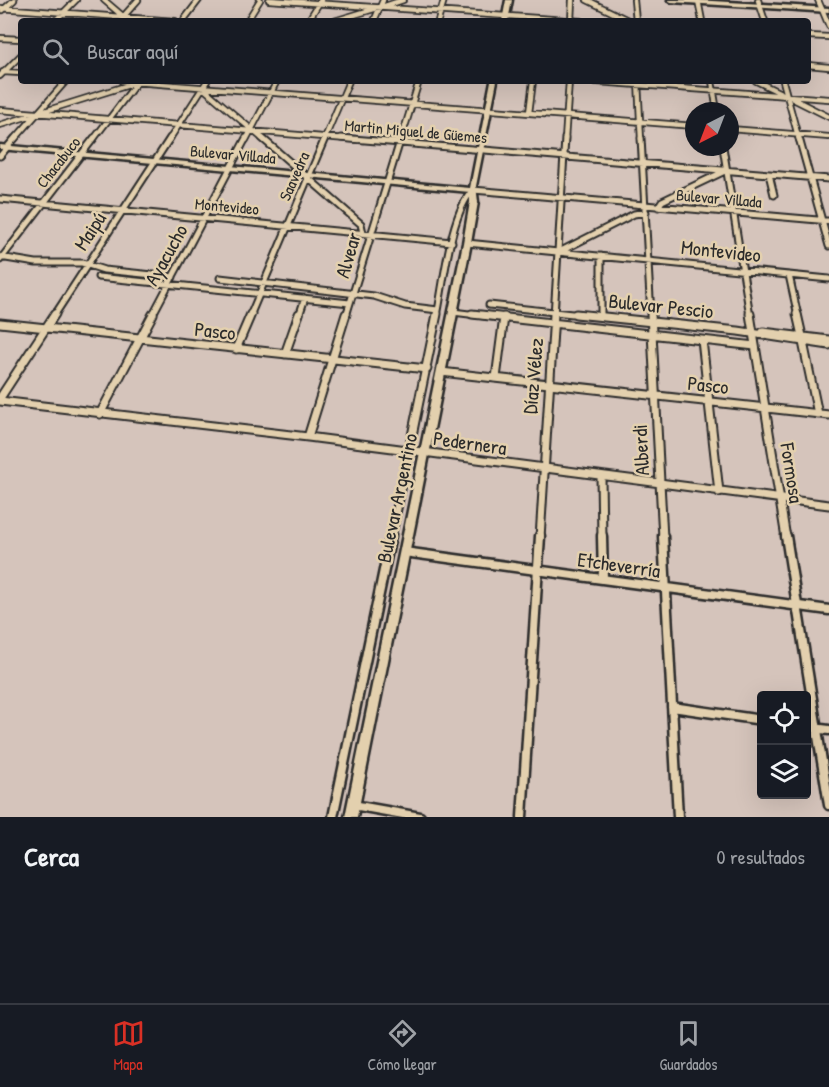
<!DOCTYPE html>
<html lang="es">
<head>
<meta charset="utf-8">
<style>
  :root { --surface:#171b24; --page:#20242c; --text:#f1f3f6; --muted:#9ea1a6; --line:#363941; --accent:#d93025 }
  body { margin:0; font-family:"Patrick Hand",sans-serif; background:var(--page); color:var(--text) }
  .controls { position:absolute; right:18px; bottom:18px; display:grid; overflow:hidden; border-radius:6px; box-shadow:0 6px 24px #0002 }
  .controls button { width:54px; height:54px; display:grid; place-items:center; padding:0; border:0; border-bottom:2px solid var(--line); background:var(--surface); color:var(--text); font:30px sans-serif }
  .compass { position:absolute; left:685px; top:102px; width:54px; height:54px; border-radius:50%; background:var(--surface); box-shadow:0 6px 24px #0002; rotate:222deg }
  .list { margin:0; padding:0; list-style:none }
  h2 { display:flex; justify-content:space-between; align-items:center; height:78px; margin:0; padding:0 24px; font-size:26px }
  h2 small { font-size:20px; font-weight:400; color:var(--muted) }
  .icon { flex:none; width:33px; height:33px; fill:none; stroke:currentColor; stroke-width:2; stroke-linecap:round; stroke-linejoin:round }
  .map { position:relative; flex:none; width:829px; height:817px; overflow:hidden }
  .search { position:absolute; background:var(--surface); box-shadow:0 6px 24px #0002; left:18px; right:18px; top:18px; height:66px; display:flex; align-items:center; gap:15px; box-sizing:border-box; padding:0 21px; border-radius:6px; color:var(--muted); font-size:22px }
  .sheet { height:186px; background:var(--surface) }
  nav { display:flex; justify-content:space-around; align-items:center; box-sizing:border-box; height:84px; border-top:2px solid var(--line); background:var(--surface); font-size:16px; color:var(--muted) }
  nav a { display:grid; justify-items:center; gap:3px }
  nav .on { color:var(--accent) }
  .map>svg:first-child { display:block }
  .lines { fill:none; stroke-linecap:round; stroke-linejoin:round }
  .street-far3-casing { stroke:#2b2b2b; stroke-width:8 }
  .street-far2-casing { stroke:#2b2b2b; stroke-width:9 }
  .street-far1-casing { stroke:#2b2b2b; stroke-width:11 }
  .street-casing { stroke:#2b2b2b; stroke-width:13 }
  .secondary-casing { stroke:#2b2b2b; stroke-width:5 }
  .street-far3 { stroke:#e3d0ae; stroke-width:4.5 }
  .street-far2 { stroke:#e3d0ae; stroke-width:5 }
  .street-far1 { stroke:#e3d0ae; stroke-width:7 }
  .street { stroke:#e3d0ae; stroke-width:8 }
  .secondary { fill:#e3d0ae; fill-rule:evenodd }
  .labels { text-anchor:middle; stroke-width:5; stroke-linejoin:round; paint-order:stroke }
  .far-street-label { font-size:16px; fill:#2b2b2b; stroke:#e3d0ae }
  .street-label { font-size:20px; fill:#2b2b2b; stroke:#e3d0ae }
</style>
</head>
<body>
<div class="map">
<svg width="829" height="817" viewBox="0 0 829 817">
  <rect width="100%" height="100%" fill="#d5c4bb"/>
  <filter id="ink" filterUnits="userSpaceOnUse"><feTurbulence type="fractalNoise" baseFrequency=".0167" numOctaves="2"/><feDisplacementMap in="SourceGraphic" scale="12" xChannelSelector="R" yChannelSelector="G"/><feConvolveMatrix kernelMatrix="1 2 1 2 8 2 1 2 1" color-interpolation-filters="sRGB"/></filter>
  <g filter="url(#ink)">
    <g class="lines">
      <defs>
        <path id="street-far3" d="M 104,0 L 125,18
          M 269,0 L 581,21
          M 587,0 L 630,21
          M 634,0 L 636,21
          M 698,0 L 702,21
          M 758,0 L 765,21
          M 818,0 L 829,26
          M 385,6 L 403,0
          M 0,8 L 175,21
          M 3,10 L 14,0
          M 122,18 L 138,0
          M 55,21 L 76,0
          M 183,21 L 199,0
          M 247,21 L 260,0
          M 308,21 L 321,0
          M 334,21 L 374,9
          M 374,21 L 383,0
          M 438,21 L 444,0
          M 571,21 L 572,0
          M 808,36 L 829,37
          M 0,38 L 21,39
          M 808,65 L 829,67
          M 3,72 L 21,73
          M 0,76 L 21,55
          M 122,81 L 694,126
          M 584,81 L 829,99
          M 638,81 L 641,140
          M 712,81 L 717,111
          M 756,81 L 783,94
          M 783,81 L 799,140
          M 203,88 L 264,140
          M 793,99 L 829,117
          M 0,110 L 359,140
          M 529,113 L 533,81
          M 0,125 L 132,84
          M 730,129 L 829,137
          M 14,140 L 66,81
          M 93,140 L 138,81
          M 169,140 L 207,81
          M 246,140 L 277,81
          M 324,140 L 349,81
          M 401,140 L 419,81
          M 565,140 L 569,81"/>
        <path id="street-far2" d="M 262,138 L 361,224 L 363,233
          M 341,138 L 829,179
          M 641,138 L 651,316
          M 799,138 L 829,246
          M 723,147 L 750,316
          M 0,156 L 15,138
          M 769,174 L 774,195
          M 0,199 L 452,242
          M 658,207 L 662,201 L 725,171
          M 467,243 L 829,279
          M 559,252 L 634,214 L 646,212
          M 601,256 L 601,316
          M 0,257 L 36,263 L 82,263 L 104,270 L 173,277
          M 0,260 L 94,138
          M 789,275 L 798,316
          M 98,277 L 350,303
          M 220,278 L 374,296 L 405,306 L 438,310
          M 489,305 L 591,316
          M 453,312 L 485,316
          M 54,316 L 170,138
          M 152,316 L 246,138
          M 250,316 L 325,138
          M 299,316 L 305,298
          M 346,316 L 401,138
          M 437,316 C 444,283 450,213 473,190 L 829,221
          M 554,316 L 565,138"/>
        <path id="street-far1" d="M 472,314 L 755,346
          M 576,314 L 738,331 L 829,345
          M 651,314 L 663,538
          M 750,314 L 786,538
          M 797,314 L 802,336
          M 0,323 L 427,369
          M 763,332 L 829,340
          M 702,340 L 719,492
          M 803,342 L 818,414
          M 236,349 L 251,314
          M 285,354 L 299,314
          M 441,372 L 829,415
          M 496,378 L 504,317
          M 0,398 L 55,314
          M 0,401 L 308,437 L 829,505
          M 100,414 L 153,314
          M 308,437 L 346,314
          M 601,477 L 602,538
          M 391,538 L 437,314
          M 540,538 L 554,314"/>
        <path id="street" d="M 602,536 L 603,579
          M 663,536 L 678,817
          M 786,536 L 829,805
          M 404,552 L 829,610
          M 672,707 L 762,720
          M 806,727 L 829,730
          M 353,805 L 420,817
          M 333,817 L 391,536
          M 522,817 L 540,536"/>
        <path id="secondary" d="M 506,0 L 512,0 L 508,21 L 502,21 Z
          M 668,0 L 695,0 L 829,8 L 829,12 L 671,2 Z
          M 491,81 L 497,81 L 476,186 L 478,202 L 471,243 L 357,817 L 345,817 L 463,243 L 470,202 L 470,192 L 0,149 L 0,145 L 470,188 Z"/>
      </defs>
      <use href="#street-far3" class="street-far3-casing"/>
      <use href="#street-far2" class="street-far2-casing"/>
      <use href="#street-far1" class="street-far1-casing"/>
      <use href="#street" class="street-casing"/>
      <use href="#secondary" class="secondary-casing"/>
      <use href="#street-far3" class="street-far3"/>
      <use href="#street-far2" class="street-far2"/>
      <use href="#street-far1" class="street-far1"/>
      <use href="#street" class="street"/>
      <use href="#secondary" class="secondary"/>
    </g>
  </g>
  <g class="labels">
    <g class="far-street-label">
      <text transform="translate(416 131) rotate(5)" y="6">Martin Miguel de Güemes</text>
      <text transform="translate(233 154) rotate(5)" y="6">Bulevar Villada</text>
      <text transform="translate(58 162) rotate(-52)" y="6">Chacabuco</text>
      <text transform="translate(294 176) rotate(-66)" y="6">Saavedra</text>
      <text transform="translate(719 198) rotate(5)" y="6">Bulevar Villada</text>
      <text transform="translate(227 206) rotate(5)" y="6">Montevideo</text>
    </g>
    <g class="street-label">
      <text transform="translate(90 231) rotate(-57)" y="7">Maipú</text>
      <text transform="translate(721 251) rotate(6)" y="7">Montevideo</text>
      <text transform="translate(166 255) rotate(-61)" y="7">Ayacucho</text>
      <text transform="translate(348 255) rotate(-74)" y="7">Alvear</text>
      <text transform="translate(661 306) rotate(6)" y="7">Bulevar Pescio</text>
      <text transform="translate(215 331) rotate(6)" y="7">Pasco</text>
      <text transform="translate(533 376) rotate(-85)" y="7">Díaz Vélez</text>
      <text transform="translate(708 385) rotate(6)" y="7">Pasco</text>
      <text transform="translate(470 443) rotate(8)" y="7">Pedernera</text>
      <text transform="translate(641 450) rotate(-93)" y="7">Alberdi</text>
      <text transform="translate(792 473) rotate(81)" y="7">Formosa</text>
      <text transform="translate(397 498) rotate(-78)" y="7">Bulevar Argentino</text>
      <text transform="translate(619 565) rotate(8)" y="7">Etcheverría</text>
    </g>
  </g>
</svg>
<div class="controls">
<button><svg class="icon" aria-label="locate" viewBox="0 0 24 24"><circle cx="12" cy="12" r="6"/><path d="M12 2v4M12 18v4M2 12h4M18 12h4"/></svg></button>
<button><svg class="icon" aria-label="layers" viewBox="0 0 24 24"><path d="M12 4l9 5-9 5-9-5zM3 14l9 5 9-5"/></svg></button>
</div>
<svg class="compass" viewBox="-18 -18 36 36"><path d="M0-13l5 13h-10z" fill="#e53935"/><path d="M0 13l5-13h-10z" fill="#9ea1a6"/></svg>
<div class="search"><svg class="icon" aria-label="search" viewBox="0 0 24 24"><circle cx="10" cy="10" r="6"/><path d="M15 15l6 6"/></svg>Buscar aquí</div>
</div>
<section class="sheet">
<h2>Cerca<small>0 resultados</small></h2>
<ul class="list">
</ul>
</section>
<nav>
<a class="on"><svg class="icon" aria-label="map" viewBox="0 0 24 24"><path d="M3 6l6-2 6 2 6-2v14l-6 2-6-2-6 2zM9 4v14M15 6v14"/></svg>Mapa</a>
<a><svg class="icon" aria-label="directions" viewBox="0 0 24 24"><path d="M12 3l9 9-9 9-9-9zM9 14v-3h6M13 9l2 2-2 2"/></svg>Cómo llegar</a>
<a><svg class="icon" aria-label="saved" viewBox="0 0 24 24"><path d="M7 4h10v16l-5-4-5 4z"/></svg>Guardados</a>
</nav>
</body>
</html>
